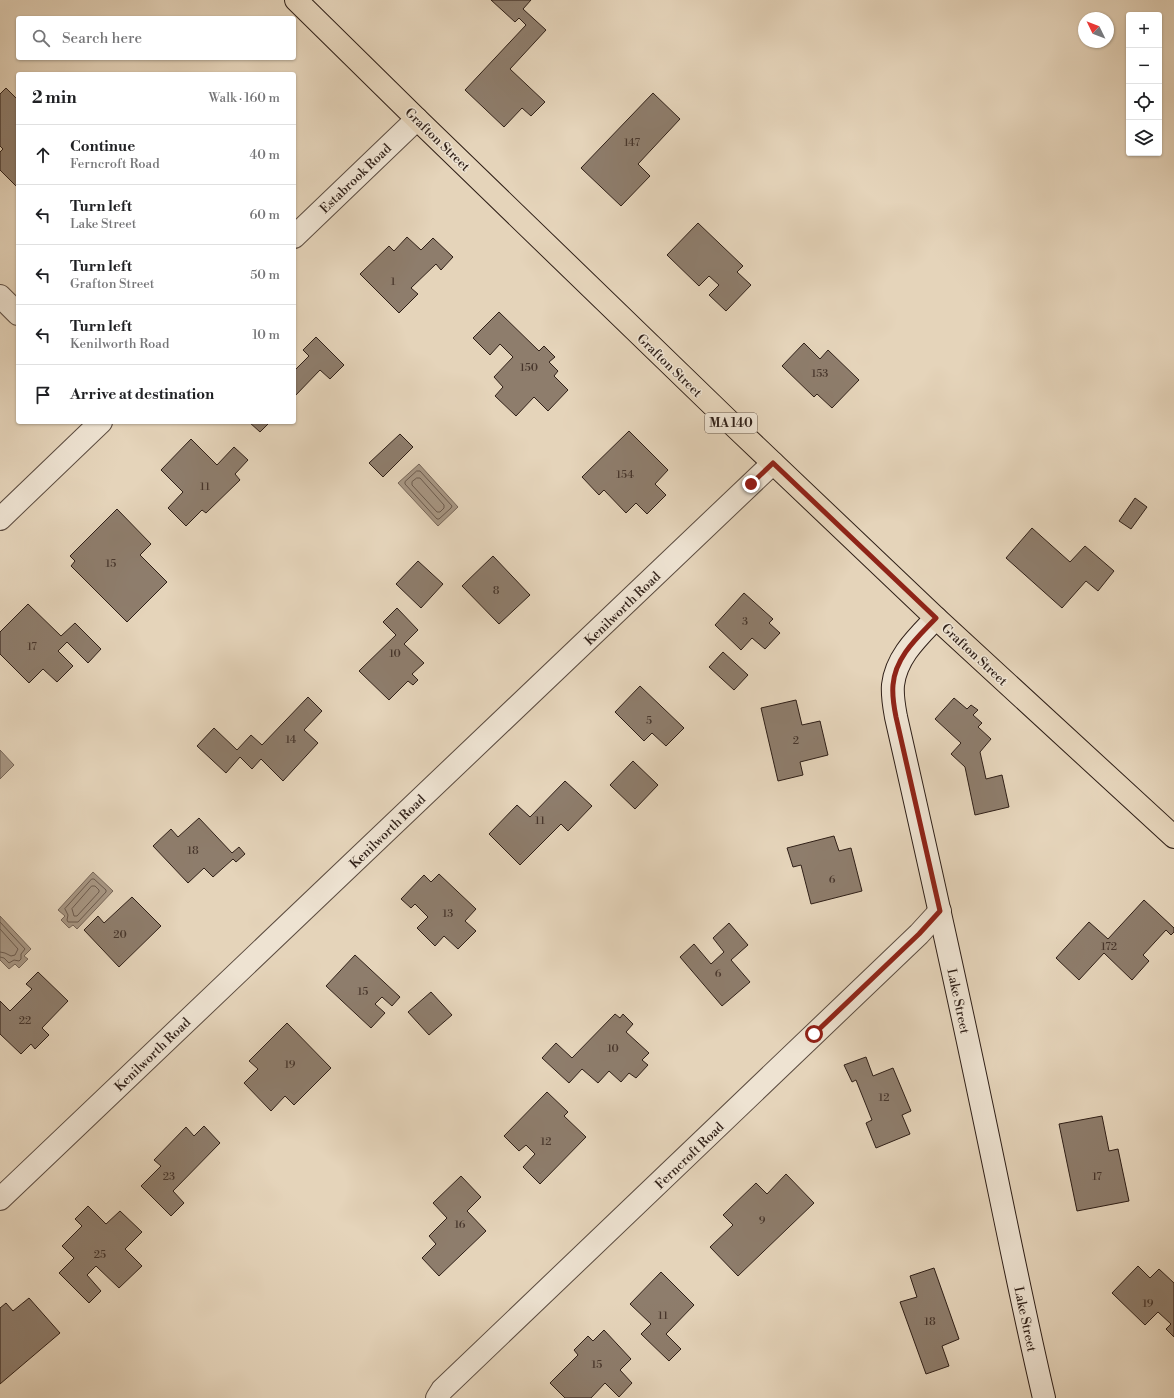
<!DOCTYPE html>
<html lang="en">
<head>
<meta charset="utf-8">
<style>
  :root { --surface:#fff; --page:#f6f6f6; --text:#202124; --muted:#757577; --line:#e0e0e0 }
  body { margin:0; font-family:"Libre Bodoni",serif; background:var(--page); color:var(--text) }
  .controls { position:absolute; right:12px; top:12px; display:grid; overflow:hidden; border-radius:4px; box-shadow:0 1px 3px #0004 }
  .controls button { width:36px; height:36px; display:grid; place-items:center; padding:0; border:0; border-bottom:1px solid var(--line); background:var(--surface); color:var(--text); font:20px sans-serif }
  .compass { position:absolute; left:1078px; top:12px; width:36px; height:36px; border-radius:50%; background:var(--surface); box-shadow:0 1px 3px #0004; rotate:313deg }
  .stop { position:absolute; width:12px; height:12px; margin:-9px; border:3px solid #8f2418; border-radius:50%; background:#fff }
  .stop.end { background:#8f2418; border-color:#fff; box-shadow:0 1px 4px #0008 }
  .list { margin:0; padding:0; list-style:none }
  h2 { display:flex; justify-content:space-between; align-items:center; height:52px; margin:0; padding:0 16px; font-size:17px }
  h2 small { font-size:13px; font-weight:400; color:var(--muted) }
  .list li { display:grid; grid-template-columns:26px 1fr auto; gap:12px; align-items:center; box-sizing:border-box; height:60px; padding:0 16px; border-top:1px solid var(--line) }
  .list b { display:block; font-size:15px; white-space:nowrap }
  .list p { margin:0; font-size:13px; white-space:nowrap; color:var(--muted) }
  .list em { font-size:13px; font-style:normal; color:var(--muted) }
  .icon { flex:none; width:22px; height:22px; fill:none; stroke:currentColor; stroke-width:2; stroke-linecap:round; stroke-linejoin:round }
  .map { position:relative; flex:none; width:1174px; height:1398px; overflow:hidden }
  .search { position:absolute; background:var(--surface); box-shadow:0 1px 3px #0004; left:16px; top:16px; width:280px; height:44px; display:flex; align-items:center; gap:10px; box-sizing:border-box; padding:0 14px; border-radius:4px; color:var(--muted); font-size:15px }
  .panel { position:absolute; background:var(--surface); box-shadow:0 1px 3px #0004; left:16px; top:72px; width:280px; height:352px; border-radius:4px }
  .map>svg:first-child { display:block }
  .water { fill:#a79683; stroke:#776658 }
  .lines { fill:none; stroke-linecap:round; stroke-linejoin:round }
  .shore { stroke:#6b5a4d; stroke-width:1 }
  .building { fill:#8e7d6c; stroke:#2f1f17 }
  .street-casing { stroke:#5c4c40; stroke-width:24 }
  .secondary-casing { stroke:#2f1f17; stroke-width:24 }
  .primary-casing { stroke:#2f1f17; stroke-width:24 }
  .street { stroke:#eee3d2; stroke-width:22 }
  .secondary { stroke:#eee3d2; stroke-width:22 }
  .primary { stroke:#e5d4ba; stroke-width:22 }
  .route { stroke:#8f2418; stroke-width:5 }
  .labels { text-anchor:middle; stroke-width:3; stroke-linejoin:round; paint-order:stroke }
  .number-label { font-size:11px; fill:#47362c }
  .shield { fill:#eee3d2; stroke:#685a4f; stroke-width:1 }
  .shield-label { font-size:12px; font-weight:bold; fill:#2f1f17 }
  .street-label { font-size:13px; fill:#2f1f17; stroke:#eee3d2 }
</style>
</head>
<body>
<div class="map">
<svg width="1174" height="1398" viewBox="0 0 1174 1398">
  <rect width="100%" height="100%" fill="#e5d4ba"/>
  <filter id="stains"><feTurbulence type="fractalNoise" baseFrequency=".005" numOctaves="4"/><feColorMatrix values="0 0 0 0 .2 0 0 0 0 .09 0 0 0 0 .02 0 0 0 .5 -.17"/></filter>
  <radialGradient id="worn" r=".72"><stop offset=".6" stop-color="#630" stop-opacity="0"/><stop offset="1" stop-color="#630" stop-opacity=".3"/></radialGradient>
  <path class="water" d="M 419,464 L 458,507 L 438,526 L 398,483 Z
    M 0,750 L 14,765 L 0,779 Z
    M 93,872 L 113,891 L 77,929 L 73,925 L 69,928 L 61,920 L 65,916 L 58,910 Z
    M 0,916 L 31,949 L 24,956 L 28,959 L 19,968 L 15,964 L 9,969 L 0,960 Z"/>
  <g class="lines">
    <path class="shore" d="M 417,471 L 420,471 L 452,506 L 451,508 L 439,519 L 437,519 L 405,484 L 405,482 Z
      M 417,478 L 420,478 L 444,505 L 444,508 L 440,512 L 437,512 L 412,485 L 412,482 Z
      M 92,879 L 94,879 L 106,890 L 106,892 L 78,922 L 68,922 L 67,920 L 68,915 L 65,909 Z
      M 92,886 L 95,886 L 99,890 L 99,892 L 77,916 L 74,916 L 72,909 Z
      M 0,922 L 25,949 L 21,954 L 21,959 L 19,961 L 14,960 L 9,963 L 4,958 L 0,957
      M 0,929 L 18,949 L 15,955 L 11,956 L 5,953 L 0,952"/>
  </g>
  <path class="building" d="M 491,0 L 531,0 L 523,9 L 546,30 L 510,69 L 545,102 L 531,116 L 522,108 L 504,127 L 465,90 L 526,25 L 519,18 L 515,22 Z
    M 6,88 L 18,100 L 18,188 L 0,170 L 0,152 L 3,149 L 0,146 L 0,94 Z
    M 653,93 L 680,119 L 638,164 L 650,176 L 621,206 L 581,168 Z
    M 698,223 L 743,266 L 737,272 L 751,285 L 726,311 L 709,295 L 719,285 L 709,276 L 699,286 L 667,255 Z
    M 407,237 L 421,250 L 433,238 L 453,257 L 441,270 L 436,264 L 411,288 L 418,294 L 399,313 L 360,274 L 389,246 L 394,251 Z
    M 499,312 L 539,351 L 544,346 L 555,357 L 549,362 L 558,371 L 554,376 L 568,390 L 548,411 L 534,397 L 516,416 L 495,396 L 503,387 L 494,377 L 513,357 L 500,344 L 490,355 L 473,338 Z
    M 316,337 L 344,365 L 330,379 L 320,370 L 294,397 L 294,371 L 309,356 L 303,350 Z
    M 804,343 L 820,359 L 828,350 L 859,380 L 832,408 L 817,394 L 814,397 L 782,366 Z
    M 249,422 L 270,422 L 260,432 Z
    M 629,431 L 668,470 L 655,484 L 666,495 L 647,514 L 636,503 L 626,513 L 604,490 L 599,495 L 582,477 Z
    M 400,434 L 413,447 L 383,477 L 369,463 Z
    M 191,439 L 217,465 L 234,447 L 248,460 L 235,474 L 240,480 L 206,513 L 202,510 L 186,526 L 168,508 L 183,492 L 161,470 Z
    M 1135,498 L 1147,507 L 1131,529 L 1119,521 Z
    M 117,509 L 151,544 L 140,555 L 167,582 L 127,622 L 71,566 L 75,561 L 70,556 Z
    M 1032,528 L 1070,562 L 1085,546 L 1114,571 L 1098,591 L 1086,581 L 1062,608 L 1006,558 Z
    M 493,556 L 530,595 L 499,624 L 462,586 Z
    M 418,561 L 443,584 L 421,608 L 396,584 Z
    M 744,593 L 773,619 L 769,623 L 780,633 L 765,649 L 752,638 L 741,650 L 715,625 Z
    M 28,604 L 61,636 L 75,623 L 101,649 L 88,663 L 67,642 L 58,651 L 73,666 L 57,682 L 43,669 L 29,683 L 0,654 L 0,632 Z
    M 397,608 L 418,630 L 404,644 L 424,663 L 412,674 L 418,680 L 413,685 L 408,681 L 389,700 L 359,671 L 396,635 L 383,622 Z
    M 723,652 L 748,675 L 734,690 L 709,667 Z
    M 640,686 L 684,728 L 666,746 L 652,733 L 644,741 L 615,712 Z
    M 308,697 L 322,711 L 304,730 L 318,743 L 283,781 L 261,759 L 252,769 L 240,757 L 226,773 L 197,746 L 214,728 L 237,750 L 251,735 L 262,745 Z
    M 954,698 L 967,709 L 971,705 L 978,710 L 973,715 L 982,723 L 978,727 L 991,739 L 980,752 L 986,779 L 1002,775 L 1009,807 L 975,815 L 965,767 L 951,754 L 961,743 L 935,719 Z
    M 796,700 L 802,725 L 820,721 L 828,755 L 800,762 L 803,775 L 778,781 L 761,708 Z
    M 633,761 L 658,785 L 635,809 L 610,785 Z
    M 565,781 L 592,806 L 568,831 L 561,824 L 520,865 L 489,834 L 517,805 L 530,817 Z
    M 199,818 L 232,853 L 239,847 L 245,854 L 236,862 L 233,859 L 213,877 L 204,868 L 188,883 L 153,846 L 171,829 L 178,837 Z
    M 834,836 L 839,851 L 851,848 L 862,891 L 811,904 L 801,865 L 793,867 L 787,848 Z
    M 439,874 L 476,909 L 465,921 L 476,931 L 458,949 L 444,936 L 435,946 L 417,928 L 428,917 L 415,904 L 411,908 L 401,899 L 424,875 L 431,882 Z
    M 132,897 L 161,926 L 119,967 L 84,930 L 98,916 L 104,923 Z
    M 1144,900 L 1174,928 L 1174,932 L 1171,935 L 1166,930 L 1143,955 L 1149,961 L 1132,980 L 1104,953 L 1079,980 L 1056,958 L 1089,922 L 1108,939 Z
    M 729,923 L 748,945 L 731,960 L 750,982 L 722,1006 L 680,957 L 694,944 L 711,964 L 724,952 L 713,938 Z
    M 355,955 L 400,997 L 392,1006 L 382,997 L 375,1004 L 385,1013 L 371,1028 L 326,986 Z
    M 38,972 L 68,1001 L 42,1028 L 49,1035 L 35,1049 L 31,1044 L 21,1054 L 0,1034 L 0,1001 L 10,1011 L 32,989 L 26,984 Z
    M 431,992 L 452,1015 L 429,1035 L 408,1012 Z
    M 615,1014 L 620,1018 L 623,1014 L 633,1024 L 626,1032 L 649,1053 L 642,1060 L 648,1065 L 636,1078 L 629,1073 L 621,1082 L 609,1071 L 598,1083 L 582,1069 L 569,1083 L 542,1058 L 556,1043 L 572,1058 Z
    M 287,1023 L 331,1068 L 294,1105 L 285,1096 L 271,1111 L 244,1083 L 258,1069 L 249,1061 Z
    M 866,1057 L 873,1076 L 893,1068 L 911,1111 L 902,1115 L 910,1134 L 876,1148 L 866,1123 L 872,1120 L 856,1080 L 852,1082 L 844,1065 Z
    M 547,1092 L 568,1112 L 564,1116 L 586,1137 L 540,1184 L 523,1167 L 535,1154 L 526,1145 L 519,1151 L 504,1136 Z
    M 1102,1116 L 1109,1151 L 1118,1149 L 1129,1201 L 1077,1211 L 1059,1124 Z
    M 204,1126 L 220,1143 L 173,1191 L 184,1203 L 171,1216 L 141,1186 L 161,1166 L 154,1160 L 186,1127 L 194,1136 Z
    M 786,1174 L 814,1203 L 738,1276 L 710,1247 L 733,1225 L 723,1215 L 756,1183 L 767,1194 Z
    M 461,1176 L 481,1197 L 467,1211 L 486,1231 L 439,1276 L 422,1258 L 436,1244 L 429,1236 L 447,1218 L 433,1203 Z
    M 88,1206 L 106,1224 L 120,1211 L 142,1232 L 125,1249 L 142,1266 L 119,1288 L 96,1266 L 87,1275 L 101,1291 L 89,1303 L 59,1273 L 74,1258 L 62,1246 L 82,1226 L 75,1219 Z
    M 1138,1266 L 1150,1278 L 1159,1269 L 1174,1283 L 1174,1337 L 1166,1329 L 1171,1324 L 1158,1312 L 1145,1325 L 1112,1293 Z
    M 934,1268 L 959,1339 L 942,1346 L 949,1366 L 926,1374 L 900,1302 L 917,1297 L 910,1276 Z
    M 661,1272 L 694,1305 L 666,1334 L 681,1349 L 669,1361 L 641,1334 L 651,1324 L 630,1304 Z
    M 29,1298 L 60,1333 L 0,1384 L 0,1308 L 6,1303 L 13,1311 Z
    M 604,1330 L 631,1359 L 620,1370 L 632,1383 L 619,1397 L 605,1383 L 591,1398 L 565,1398 L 550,1383 L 578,1355 L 574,1350 L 588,1336 L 593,1341 Z"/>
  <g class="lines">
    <defs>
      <path id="street" d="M 294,237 L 417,119
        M 0,296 L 18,314
        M 0,519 L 101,422
        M 0,1199 L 773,463
        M 437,1398 L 442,1390 L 919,934 L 940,911"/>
      <path id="secondary" d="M 936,618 C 918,637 896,657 893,685 C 892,696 894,706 896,717 C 925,845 954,974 981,1103 C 1002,1202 1021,1300 1044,1398"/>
      <path id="primary" d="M 296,0 L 417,119 L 731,423 L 936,618 L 1174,837"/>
    </defs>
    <use href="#street" class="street-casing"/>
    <use href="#secondary" class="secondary-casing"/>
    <use href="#primary" class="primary-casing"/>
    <use href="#street" class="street"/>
    <use href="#secondary" class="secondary"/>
    <use href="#primary" class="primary"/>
  </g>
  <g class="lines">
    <path class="route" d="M 751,484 L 773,463 L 936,618 C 918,637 895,657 893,685 C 892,696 894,707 896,717 L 940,911 L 919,934 L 814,1034"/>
  </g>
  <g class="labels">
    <g class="number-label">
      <text x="632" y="146">147</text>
      <text x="393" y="285">1</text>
      <text x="529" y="371">150</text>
      <text x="820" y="377">153</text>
      <text x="625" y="478">154</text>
      <text x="205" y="490">11</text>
      <text x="111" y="567">15</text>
      <text x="496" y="594">8</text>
      <text x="745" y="625">3</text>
      <text x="32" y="650">17</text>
      <text x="395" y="657">10</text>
      <text x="649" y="724">5</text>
      <text x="291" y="743">14</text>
      <text x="796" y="744">2</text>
      <text x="540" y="824">11</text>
      <text x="193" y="854">18</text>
      <text x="832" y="883">6</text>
      <text x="448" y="917">13</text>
      <text x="120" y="938">20</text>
      <text x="1109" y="950">172</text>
      <text x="718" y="977">6</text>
      <text x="363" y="995">15</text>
      <text x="25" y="1024">22</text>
      <text x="613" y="1052">10</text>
      <text x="290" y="1068">19</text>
      <text x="884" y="1101">12</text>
      <text x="546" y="1145">12</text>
      <text x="169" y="1180">23</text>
      <text x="1097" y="1180">17</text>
      <text x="762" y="1224">9</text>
      <text x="460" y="1228">16</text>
      <text x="100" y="1258">25</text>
      <text x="1148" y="1307">19</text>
      <text x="663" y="1319">11</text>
      <text x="930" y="1325">18</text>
      <text x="597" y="1368">15</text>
    </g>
    <rect class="shield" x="705" y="413" width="52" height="20" rx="3"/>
    <g class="shield-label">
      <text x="731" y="427">MA 140</text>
    </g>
    <g class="street-label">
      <text transform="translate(438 139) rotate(44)" y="5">Grafton Street</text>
      <text transform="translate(355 178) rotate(-44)" y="5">Estabrook Road</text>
      <text transform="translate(670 365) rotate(44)" y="5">Grafton Street</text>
      <text transform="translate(622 608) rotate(-44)" y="5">Kenilworth Road</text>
      <text transform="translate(975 654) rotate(43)" y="5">Grafton Street</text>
      <text transform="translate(387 831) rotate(-44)" y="5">Kenilworth Road</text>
      <text transform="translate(959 1001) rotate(78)" y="5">Lake Street</text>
      <text transform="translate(152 1054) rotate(-44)" y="5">Kenilworth Road</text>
      <text transform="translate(689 1155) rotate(-44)" y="5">Ferncroft Road</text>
      <text transform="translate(1026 1319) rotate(78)" y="5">Lake Street</text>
    </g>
  </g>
  <rect width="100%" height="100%" filter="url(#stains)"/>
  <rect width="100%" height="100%" fill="url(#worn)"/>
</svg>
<div class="controls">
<button>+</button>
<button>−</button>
<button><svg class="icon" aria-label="locate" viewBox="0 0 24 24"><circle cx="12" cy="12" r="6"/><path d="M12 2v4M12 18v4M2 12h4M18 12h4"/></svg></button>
<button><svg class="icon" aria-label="layers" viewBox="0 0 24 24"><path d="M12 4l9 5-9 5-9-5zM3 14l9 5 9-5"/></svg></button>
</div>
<svg class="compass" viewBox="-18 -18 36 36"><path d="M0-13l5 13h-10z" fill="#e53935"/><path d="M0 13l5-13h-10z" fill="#757577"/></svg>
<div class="stop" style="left:814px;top:1034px"></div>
<div class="stop end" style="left:751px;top:484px"></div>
<div class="search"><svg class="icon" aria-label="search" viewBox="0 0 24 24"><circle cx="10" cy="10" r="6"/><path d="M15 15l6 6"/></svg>Search here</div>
<section class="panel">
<h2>2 min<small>Walk · 160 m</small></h2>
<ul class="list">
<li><svg class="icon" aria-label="ahead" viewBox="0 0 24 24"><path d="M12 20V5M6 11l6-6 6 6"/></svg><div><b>Continue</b><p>Ferncroft Road</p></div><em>40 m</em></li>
<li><svg class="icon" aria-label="left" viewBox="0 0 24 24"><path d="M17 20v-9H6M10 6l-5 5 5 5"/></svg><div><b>Turn left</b><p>Lake Street</p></div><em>60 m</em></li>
<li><svg class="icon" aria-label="left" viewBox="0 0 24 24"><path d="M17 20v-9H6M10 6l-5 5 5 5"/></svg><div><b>Turn left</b><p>Grafton Street</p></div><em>50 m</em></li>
<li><svg class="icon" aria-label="left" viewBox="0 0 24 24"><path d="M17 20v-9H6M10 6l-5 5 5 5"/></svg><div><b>Turn left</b><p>Kenilworth Road</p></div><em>10 m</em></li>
<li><svg class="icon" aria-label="arrive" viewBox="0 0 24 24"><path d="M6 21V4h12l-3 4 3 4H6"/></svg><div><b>Arrive at destination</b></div></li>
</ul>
</section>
</div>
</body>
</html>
